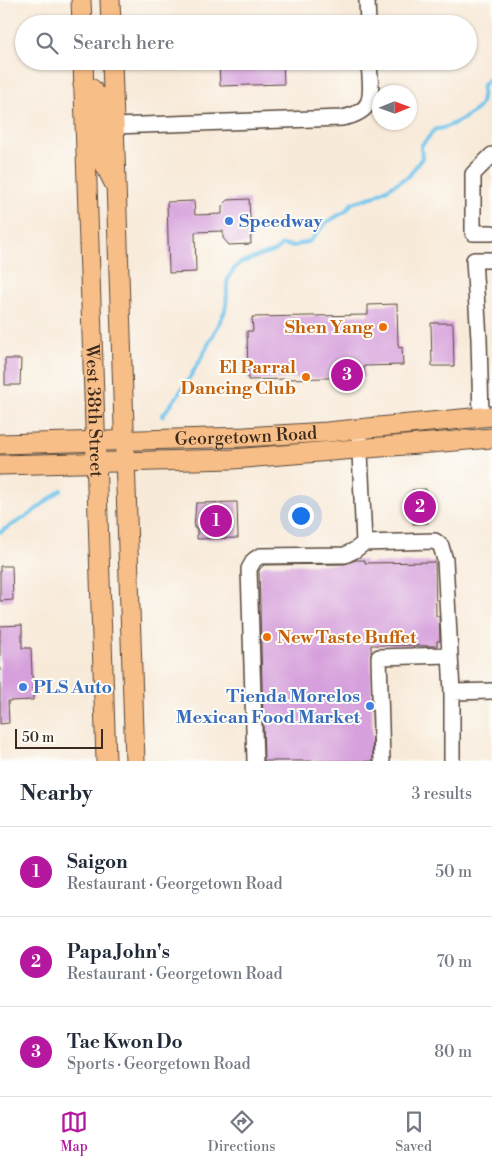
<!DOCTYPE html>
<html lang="en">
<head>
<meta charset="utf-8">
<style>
  :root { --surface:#fff; --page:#f2f2f3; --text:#1f2937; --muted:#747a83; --line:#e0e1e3; --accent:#b5179e }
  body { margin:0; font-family:"Libre Bodoni",serif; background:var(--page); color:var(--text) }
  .compass { position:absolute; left:372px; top:85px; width:45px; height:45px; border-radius:50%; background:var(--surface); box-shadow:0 1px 4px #0004; rotate:89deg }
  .scale { position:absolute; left:15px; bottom:12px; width:88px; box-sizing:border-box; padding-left:5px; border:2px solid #3b2a1e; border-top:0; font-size:14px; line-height:18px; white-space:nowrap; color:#3b2a1e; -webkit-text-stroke:4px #fdfcf7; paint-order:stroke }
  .you { position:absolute; left:300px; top:515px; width:18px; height:18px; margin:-12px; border:4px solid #fff; border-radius:50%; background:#1a73e8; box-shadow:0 0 0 8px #1a73e833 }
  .badge { display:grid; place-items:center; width:32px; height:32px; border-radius:50%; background:var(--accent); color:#fff; font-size:16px; font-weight:700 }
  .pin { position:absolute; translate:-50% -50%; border:2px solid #fff; box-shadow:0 1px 5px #0006 }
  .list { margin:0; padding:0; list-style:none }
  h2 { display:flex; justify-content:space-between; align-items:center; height:65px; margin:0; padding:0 20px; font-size:21px }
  h2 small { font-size:16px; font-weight:400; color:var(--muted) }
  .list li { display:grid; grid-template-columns:32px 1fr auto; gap:15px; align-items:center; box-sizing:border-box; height:90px; padding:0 20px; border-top:1px solid var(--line) }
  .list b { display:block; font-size:19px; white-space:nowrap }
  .list p { margin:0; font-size:16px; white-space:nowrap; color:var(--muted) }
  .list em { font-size:16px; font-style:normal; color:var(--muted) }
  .icon { flex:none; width:28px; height:28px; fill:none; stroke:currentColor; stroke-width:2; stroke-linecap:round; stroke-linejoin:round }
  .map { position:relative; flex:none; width:492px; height:761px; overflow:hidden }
  .search { position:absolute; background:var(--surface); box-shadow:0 1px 4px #0004; left:15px; right:15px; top:15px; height:55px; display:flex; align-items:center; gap:12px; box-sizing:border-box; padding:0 18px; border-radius:28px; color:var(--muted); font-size:19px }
  .sheet { height:335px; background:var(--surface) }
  nav { display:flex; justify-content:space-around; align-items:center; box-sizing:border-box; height:70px; border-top:1px solid var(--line); background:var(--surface); font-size:14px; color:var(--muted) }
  nav a { display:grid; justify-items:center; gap:2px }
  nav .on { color:var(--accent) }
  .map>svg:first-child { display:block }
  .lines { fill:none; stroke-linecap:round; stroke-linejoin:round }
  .stream { stroke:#6ec3eb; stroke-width:4 }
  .building { fill:#d6a0dc }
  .minor-casing { stroke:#57473a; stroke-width:18 }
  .major-casing { stroke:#57473a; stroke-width:21 }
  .minor { stroke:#fff; stroke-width:15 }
  .major { stroke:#f7be87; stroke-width:19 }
  .shop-dot { fill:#3f7fe0; stroke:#fdfcf7; stroke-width:2 }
  .food-dot { fill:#e8710a; stroke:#fdfcf7; stroke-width:2 }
  .labels { text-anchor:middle; stroke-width:4; stroke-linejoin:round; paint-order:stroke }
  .shop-label { font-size:18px; font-weight:bold; fill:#366cbe; stroke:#fdfcf7; text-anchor:start }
  .food-label { font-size:18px; font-weight:bold; fill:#c56008; stroke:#fdfcf7; text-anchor:end }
  .street-label { font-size:18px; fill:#3b2a1e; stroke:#fdfcf7 }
</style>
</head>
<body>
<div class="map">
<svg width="492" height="761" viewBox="0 0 492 761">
  <rect width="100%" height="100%" fill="#fdfcf7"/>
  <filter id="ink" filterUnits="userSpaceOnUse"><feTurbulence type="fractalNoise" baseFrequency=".02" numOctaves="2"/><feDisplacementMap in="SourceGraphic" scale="10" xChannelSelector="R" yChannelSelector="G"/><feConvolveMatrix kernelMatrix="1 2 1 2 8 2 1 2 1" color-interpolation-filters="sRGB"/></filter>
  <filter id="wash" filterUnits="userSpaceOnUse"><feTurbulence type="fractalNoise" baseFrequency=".0096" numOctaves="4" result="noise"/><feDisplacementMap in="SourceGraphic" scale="20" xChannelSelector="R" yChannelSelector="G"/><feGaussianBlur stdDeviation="1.12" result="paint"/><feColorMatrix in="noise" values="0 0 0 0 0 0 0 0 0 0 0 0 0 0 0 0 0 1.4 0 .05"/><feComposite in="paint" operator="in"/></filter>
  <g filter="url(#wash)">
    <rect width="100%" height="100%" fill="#f8ead9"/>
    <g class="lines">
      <path class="stream" d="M 162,416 C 183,390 199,365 213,335 C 217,327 222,319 225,310 C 231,287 219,282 241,262 C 248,262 250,259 256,257 C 269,252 271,256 282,245 L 294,246 L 310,241 L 327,222 L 346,211 L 352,203 L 375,196 L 409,176 L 422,158 L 421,146 L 436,129 C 445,130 476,113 480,105 C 483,100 482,91 483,85 L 492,76
        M 0,532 L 29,515 L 61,490"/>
    </g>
    <g id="blocks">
      <path class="building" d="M 219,61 L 283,61 L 284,84 L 220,86 Z
        M 249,199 L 251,244 L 229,245 L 223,238 L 223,231 L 195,232 L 196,272 L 169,273 L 167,202 L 194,201 L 195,215 L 222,214 L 222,206 L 228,200 Z
        M 397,304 L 398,344 L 399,348 L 402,347 L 403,365 L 364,366 L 364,377 L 248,380 L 247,331 L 253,331 L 252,317 L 368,315 L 368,305 Z
        M 431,323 L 453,323 L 454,366 L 432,366 Z
        M 5,359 L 21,359 L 20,385 L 5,385 Z
        M 426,489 L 428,523 L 413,524 L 412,490 Z
        M 237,502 L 238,538 L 197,539 L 197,528 L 194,528 L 196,503 Z
        M 356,560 L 365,560 L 365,563 L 435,562 L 436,616 L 439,616 L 440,641 L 437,641 L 437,646 L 371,645 L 373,761 L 264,761 L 259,570 L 264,565 L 345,564 Z
        M 0,566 L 12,566 L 13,600 L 0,601 Z
        M 22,625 L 22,648 L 31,648 L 33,700 L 8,701 L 9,723 L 0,724 L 0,626 Z"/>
    </g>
  </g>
  <g filter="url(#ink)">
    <use href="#blocks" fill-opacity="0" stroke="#57473a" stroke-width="1"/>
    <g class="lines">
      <defs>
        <path id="minor" d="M 367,0 L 368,24
          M 114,126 L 342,118 C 379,111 370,91 369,61
          M 492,155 L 473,174 L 473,233 L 492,233
          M 481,417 L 479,339 L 474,260 L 492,260
          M 359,429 L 364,543 L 435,541 L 441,546 L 445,560 L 452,692
          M 255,761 L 249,569 L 254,560 L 260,556 L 345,555 L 355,550 L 364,543
          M 382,761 L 379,657 L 450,655
          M 452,761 L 452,692 L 492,691"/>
        <g id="major">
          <path d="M 81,0 L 82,24"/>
          <path d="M 110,0 L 111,24"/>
          <path id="s1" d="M 83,61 L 106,761"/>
          <path d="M 112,61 L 135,761"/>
          <path d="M 83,85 L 92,89 L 97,96 L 102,159 L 114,183"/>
          <path id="s2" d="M 0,444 L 245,437 L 327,432 L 492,416"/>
          <path d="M 0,465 L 233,459 L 492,438"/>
        </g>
      </defs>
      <use href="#minor" class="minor-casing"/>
      <use href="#major" class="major-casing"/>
      <use href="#minor" class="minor"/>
      <use href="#major" class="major"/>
    </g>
  </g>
  <g class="shop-dot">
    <circle cx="229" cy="221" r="5"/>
    <circle cx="23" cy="687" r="5"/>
    <circle cx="370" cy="706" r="5"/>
  </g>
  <g class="food-dot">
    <circle cx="383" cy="327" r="5"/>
    <circle cx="306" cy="377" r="5"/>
    <circle cx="267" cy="637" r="5"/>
  </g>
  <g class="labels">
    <g class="shop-label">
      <text x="239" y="227">Speedway</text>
      <text x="33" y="693">PLS Auto</text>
      <text x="360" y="702" text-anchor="end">Tienda Morelos<tspan x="360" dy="21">Mexican Food Market</tspan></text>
    </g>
    <g class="food-label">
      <text x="373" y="333">Shen Yang</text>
      <text x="296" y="373">El Parral<tspan x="296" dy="21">Dancing Club</tspan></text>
      <text x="277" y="643" text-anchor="start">New Taste Buffet</text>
    </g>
    <g class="street-label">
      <text dy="6" stroke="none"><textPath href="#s1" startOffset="350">West 38th Street</textPath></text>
      <text dy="6" stroke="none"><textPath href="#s2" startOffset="246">Georgetown Road</textPath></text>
    </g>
  </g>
</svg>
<svg class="compass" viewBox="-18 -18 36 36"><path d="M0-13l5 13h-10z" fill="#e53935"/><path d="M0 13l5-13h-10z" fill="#747a83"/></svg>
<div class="scale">50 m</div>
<div class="you"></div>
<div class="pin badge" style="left:216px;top:521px">1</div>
<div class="pin badge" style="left:420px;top:507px">2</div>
<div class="pin badge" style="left:347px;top:375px">3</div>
<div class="search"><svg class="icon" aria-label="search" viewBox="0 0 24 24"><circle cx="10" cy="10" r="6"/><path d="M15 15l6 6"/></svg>Search here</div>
</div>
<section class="sheet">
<h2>Nearby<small>3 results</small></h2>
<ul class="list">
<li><span class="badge">1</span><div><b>Saigon</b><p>Restaurant · Georgetown Road</p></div><em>50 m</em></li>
<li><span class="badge">2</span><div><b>Papa John's</b><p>Restaurant · Georgetown Road</p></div><em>70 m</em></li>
<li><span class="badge">3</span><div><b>Tae Kwon Do</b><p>Sports · Georgetown Road</p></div><em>80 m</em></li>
</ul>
</section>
<nav>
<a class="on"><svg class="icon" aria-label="map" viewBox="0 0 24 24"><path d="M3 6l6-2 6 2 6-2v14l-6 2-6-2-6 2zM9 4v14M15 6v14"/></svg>Map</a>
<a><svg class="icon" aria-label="directions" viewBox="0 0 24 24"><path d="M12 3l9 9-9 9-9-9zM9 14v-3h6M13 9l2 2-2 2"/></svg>Directions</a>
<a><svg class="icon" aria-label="saved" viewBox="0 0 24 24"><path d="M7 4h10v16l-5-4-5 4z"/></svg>Saved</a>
</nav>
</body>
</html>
